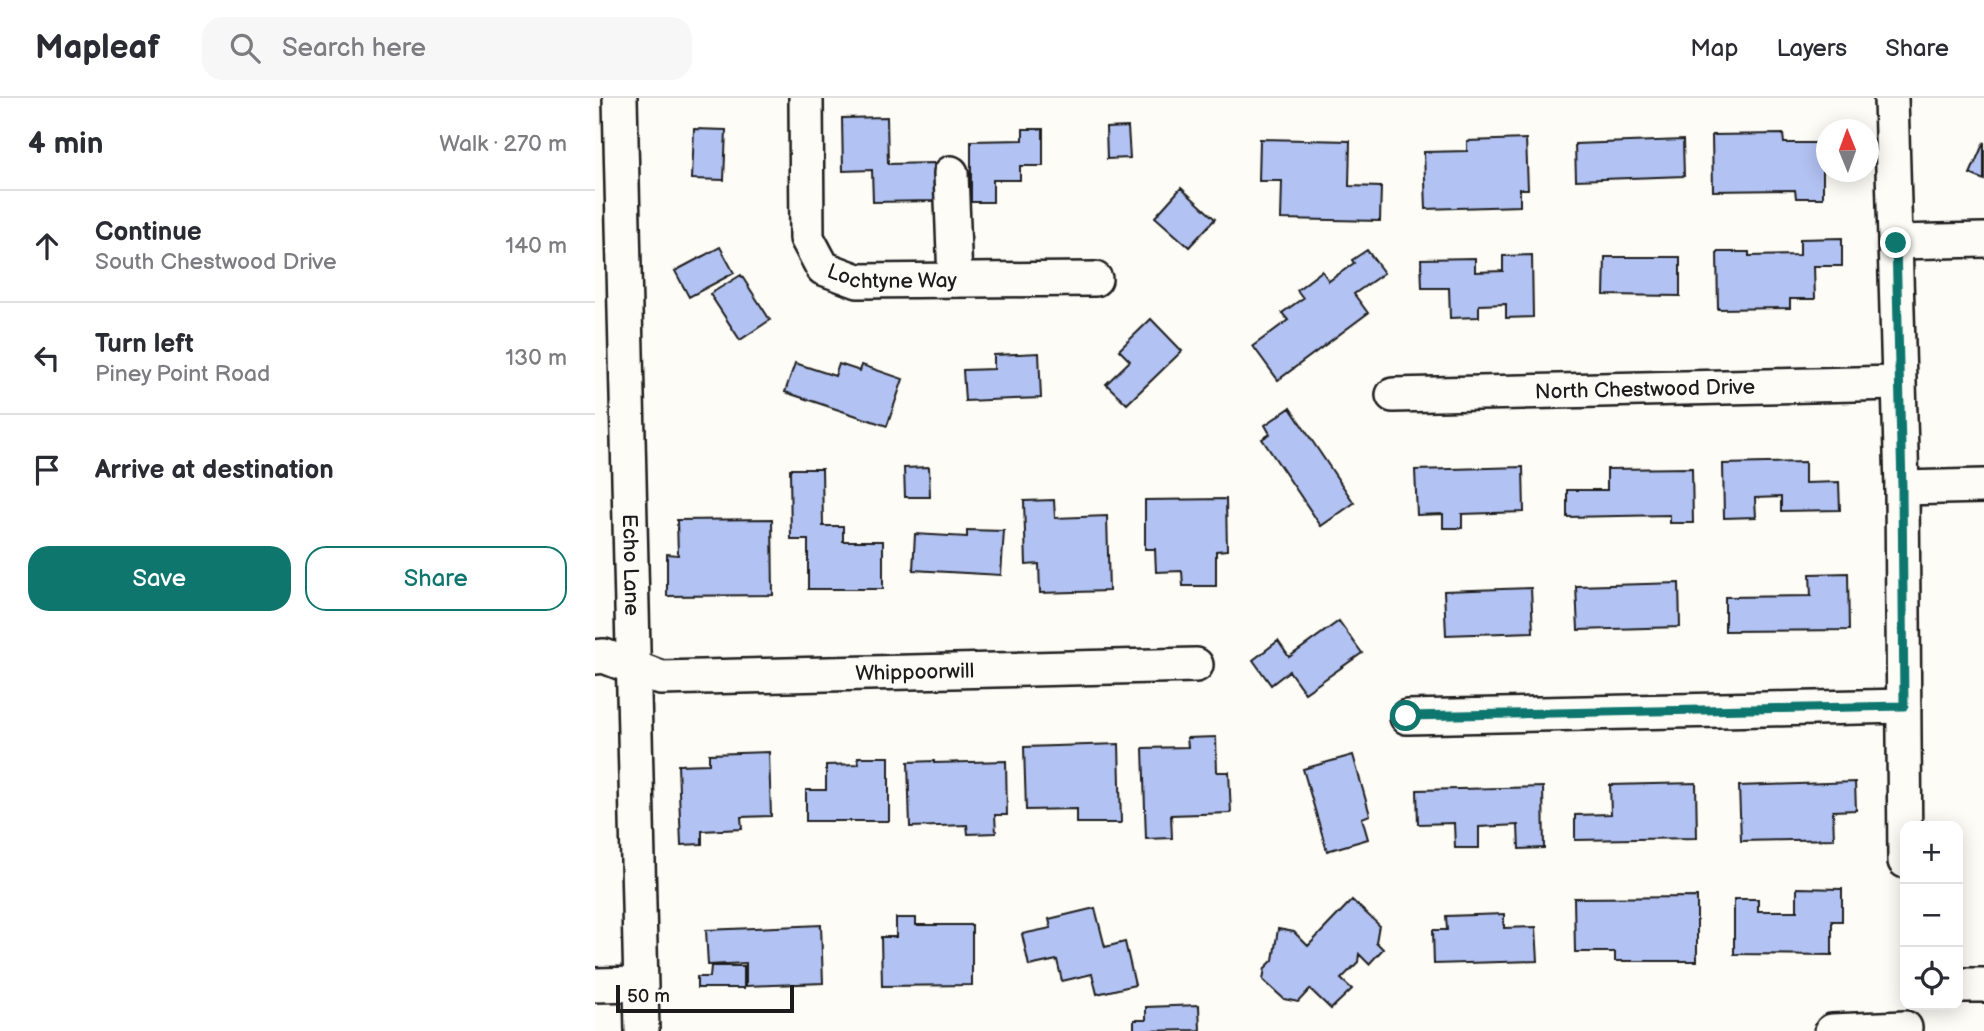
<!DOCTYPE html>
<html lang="en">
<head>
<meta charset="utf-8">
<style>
  :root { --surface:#fff; --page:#f7f7f7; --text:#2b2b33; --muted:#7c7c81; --line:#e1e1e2; --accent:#0f766e }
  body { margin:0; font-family:"Balsamiq Sans",sans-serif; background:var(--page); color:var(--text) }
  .controls { position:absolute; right:21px; bottom:21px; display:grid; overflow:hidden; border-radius:14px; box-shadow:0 4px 18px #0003 }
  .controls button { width:63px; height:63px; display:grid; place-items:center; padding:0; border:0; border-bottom:2px solid var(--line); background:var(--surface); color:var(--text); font:35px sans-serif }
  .compass { position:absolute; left:1221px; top:21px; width:63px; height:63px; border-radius:50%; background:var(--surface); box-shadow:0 4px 18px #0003; rotate:359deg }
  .scale { position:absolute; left:21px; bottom:18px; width:178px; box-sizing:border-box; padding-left:7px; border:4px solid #1c1c1c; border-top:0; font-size:19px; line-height:24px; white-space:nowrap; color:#1c1c1c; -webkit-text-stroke:5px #fdfcf7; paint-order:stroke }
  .stop { position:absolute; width:21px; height:21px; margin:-16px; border:5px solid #0f766e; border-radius:50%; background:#fff }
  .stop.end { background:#0f766e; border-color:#fff; box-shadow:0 2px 7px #0008 }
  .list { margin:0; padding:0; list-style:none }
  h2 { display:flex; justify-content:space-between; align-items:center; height:91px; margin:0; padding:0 28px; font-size:30px }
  h2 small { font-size:23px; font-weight:400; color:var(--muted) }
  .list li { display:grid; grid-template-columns:46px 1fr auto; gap:21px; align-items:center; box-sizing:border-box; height:112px; padding:0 28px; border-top:2px solid var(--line) }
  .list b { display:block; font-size:26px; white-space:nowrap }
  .list p { margin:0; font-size:23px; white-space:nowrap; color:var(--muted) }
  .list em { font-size:23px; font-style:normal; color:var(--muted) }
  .actions { display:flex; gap:14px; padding:21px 28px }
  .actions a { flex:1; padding:16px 0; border:2px solid var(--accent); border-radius:21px; text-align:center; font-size:24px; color:var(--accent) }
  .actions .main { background:var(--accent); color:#fff }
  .icon { flex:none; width:38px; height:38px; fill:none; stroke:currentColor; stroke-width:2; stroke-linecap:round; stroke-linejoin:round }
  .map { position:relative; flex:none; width:1389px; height:933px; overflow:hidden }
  header { display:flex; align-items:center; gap:42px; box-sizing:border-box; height:98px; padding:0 35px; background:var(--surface); border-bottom:2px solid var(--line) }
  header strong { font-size:33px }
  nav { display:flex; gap:38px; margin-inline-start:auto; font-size:24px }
  .search { width:490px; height:63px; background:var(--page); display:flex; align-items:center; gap:18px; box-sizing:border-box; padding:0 24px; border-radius:21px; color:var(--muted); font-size:26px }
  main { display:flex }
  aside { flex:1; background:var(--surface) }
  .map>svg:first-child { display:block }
  .building { fill:#b2c2f2; stroke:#1c1c1c; stroke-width:2 }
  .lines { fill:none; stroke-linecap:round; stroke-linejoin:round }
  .minor-casing { stroke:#1c1c1c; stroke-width:38 }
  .minor { stroke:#fdfcf7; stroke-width:33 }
  .route { stroke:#0f766e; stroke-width:9 }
  .labels { text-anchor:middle; stroke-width:7; stroke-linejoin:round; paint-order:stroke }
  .street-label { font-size:21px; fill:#1c1c1c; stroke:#fdfcf7 }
</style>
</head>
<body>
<header>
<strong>Mapleaf</strong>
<div class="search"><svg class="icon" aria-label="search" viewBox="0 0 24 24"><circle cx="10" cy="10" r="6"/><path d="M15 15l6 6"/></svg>Search here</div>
<nav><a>Map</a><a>Layers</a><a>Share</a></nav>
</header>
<main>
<aside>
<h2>4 min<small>Walk · 270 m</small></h2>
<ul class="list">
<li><svg class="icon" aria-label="ahead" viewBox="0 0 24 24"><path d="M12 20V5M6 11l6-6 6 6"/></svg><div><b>Continue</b><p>South Chestwood Drive</p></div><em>140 m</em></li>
<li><svg class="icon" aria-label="left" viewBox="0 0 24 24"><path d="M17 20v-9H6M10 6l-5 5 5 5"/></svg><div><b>Turn left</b><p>Piney Point Road</p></div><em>130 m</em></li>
<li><svg class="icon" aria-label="arrive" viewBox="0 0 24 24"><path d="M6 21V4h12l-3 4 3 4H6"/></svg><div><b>Arrive at destination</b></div></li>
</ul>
<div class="actions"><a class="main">Save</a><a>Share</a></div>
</aside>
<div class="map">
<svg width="1389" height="933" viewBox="0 0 1389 933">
  <rect width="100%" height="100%" fill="#fdfcf7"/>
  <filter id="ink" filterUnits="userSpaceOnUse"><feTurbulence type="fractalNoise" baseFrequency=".0143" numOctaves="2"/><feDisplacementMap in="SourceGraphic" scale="14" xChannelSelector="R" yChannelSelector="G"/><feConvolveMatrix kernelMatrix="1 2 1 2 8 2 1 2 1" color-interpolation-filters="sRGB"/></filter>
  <g filter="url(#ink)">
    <path class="building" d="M 292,19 L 293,66 L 339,65 L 340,103 L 278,104 L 277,72 L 248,73 L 247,20 Z
      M 533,29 L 535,60 L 512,61 L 511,30 Z
      M 99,31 L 131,32 L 129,82 L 97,81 Z
      M 428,31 L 448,31 L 448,68 L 425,68 L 425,82 L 398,82 L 398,104 L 376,104 L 376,43 L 428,42 Z
      M 1188,36 L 1189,45 L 1232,45 L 1232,72 L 1228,72 L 1228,100 L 1201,100 L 1200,92 L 1118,93 L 1117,37 Z
      M 665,41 L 755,43 L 754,88 L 786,89 L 785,123 L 686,121 L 687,83 L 664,83 Z
      M 931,41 L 933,91 L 925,91 L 925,108 L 831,111 L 829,54 L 872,53 L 872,43 Z
      M 1088,42 L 1089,78 L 981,82 L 980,46 Z
      M 1389,44 L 1389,82 L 1375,76 Z
      M 586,90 L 620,121 L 594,149 L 560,119 Z
      M 1247,140 L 1247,168 L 1219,168 L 1220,201 L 1195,201 L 1195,210 L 1123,211 L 1122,154 L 1154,154 L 1154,158 L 1205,157 L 1205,141 Z
      M 125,149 L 139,175 L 94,199 L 80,173 Z
      M 772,152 L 789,175 L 759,196 L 773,215 L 683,282 L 658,248 L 693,222 L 687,215 L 708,200 L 702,192 L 727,173 L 734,183 L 759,165 L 757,162 Z
      M 937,157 L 938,219 L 911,220 L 911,206 L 884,207 L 884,219 L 855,220 L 854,190 L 827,190 L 826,161 L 880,160 L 880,174 L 908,173 L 908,158 Z
      M 1010,159 L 1085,159 L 1085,198 L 1009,197 Z
      M 146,177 L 175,222 L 145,242 L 115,196 Z
      M 556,221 L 587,253 L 532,306 L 511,286 L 535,263 L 524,252 Z
      M 444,255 L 446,300 L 370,303 L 368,272 L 399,271 L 399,257 Z
      M 200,265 L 240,278 L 244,266 L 265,273 L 267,267 L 308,281 L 292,328 L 190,294 Z
      M 695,310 L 759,405 L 726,428 L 667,341 L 675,336 L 670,327 Z
      M 1210,364 L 1210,385 L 1244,384 L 1245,412 L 1186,413 L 1186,399 L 1160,400 L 1161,419 L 1129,420 L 1128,366 Z
      M 334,369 L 335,399 L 310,399 L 309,370 Z
      M 928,369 L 929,414 L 867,416 L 867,430 L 848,430 L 848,416 L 822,417 L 820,372 Z
      M 1097,370 L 1098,425 L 1075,425 L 1075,417 L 972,419 L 972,392 L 1012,392 L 1012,371 Z
      M 195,371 L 227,371 L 228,428 L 248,428 L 248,443 L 288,443 L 288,491 L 213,491 L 213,442 L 196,442 Z
      M 631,401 L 632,452 L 621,453 L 621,488 L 588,488 L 587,473 L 561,474 L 560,451 L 550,451 L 550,402 Z
      M 459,402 L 460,420 L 512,418 L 514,493 L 445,495 L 444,466 L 431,467 L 429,403 Z
      M 177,421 L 178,497 L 72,498 L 72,456 L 83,457 L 82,422 Z
      M 372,432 L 409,433 L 406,477 L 318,472 L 320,436 L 372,439 Z
      M 1253,475 L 1254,532 L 1130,533 L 1130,499 L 1216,498 L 1215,476 Z
      M 1084,485 L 1085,529 L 983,532 L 981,488 Z
      M 936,490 L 938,534 L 851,537 L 849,493 Z
      M 744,523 L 767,555 L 710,595 L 694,573 L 676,587 L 658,562 L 683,543 L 694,559 Z
      M 621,639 L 622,674 L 634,674 L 636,715 L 576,717 L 577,740 L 551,741 L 548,650 L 593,649 L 592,640 Z
      M 524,646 L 526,725 L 482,725 L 482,711 L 431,712 L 429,649 Z
      M 174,654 L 176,718 L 146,719 L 147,731 L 107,733 L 107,746 L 86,747 L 83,667 L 114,666 L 114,656 Z
      M 758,657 L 775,717 L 767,720 L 773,741 L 732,753 L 708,671 Z
      M 263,659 L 294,659 L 294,723 L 211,723 L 211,692 L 231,692 L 231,667 L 264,666 Z
      M 339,663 L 339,665 L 411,663 L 412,717 L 400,717 L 401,735 L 373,736 L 372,727 L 315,729 L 313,664 Z
      M 1260,684 L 1261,712 L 1238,713 L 1239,741 L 1146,743 L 1144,688 Z
      M 1101,685 L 1102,740 L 980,742 L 980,717 L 1016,716 L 1015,687 Z
      M 948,689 L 949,750 L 924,751 L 923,727 L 884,729 L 884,750 L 860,750 L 859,725 L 823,726 L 822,692 Z
      M 1202,790 L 1247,791 L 1247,823 L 1237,823 L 1237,857 L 1139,856 L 1139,801 L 1163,801 L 1163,813 L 1202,813 Z
      M 1102,799 L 1102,863 L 1020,863 L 1020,854 L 980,854 L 979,800 Z
      M 757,802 L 784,827 L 781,844 L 788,851 L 774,866 L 764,856 L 763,864 L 746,881 L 757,891 L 736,911 L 715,891 L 703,904 L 689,901 L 668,882 L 670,870 L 678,862 L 683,831 L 699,834 L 713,848 Z
      M 500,810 L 510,849 L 530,844 L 540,887 L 502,896 L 497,876 L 467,883 L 462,862 L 434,868 L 427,836 L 456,830 L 454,821 Z
      M 909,816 L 909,830 L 941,829 L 943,863 L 839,866 L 838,832 L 852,832 L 851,818 Z
      M 301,820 L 321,820 L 321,827 L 377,827 L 377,887 L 287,888 L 286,839 L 301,839 Z
      M 226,827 L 228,885 L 151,888 L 151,865 L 113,867 L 111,832 Z
      M 116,868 L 149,868 L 149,890 L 102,890 L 102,879 L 115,879 Z
      M 604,907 L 605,932 L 539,933 L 539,922 L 551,922 L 551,909 Z"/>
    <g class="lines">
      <defs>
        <g id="minor">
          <path id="s1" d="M 25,0 L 47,933"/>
          <path id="s2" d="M 211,0 L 212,140 L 228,170 L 263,183 L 500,181"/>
          <path d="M 1296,0 L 1307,390 L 1310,763"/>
          <path d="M 356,75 L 360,182"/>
          <path d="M 1301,144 L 1389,142"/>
          <path id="s3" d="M 798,297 L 1303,285"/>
          <path d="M 1307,390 L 1389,388"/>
          <path id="s4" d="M 0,559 L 9,558 L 66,580 L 601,567"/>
          <path d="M 812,619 L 1309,608"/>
          <path d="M 0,887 L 45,886"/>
          <path d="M 1363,887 L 1389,887"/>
          <path d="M 1237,933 L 1310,930"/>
        </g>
      </defs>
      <use href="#minor" class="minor-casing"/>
      <use href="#minor" class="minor"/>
    </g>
  </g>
  <g class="lines" filter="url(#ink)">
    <path class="route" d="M 811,618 L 1309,608 L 1307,390 L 1301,145"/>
  </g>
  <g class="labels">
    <g class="street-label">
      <text dy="7" stroke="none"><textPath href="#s2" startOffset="245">Lochtyne Way</textPath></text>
      <text dy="7" stroke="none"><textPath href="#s3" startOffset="252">North Chestwood Drive</textPath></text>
      <text dy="7" stroke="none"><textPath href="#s1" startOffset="467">Echo Lane</textPath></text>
      <text dy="7" stroke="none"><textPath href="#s4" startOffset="324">Whippoorwill</textPath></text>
    </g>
  </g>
</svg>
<div class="controls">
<button>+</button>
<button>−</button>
<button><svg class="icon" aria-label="locate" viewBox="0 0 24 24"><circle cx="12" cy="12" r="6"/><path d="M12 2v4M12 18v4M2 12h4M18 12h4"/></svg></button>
</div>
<svg class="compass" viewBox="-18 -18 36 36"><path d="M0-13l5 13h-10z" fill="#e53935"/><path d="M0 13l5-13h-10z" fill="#7c7c81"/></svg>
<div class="scale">50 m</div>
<div class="stop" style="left:811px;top:618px"></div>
<div class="stop end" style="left:1301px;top:145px"></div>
</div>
</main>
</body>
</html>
